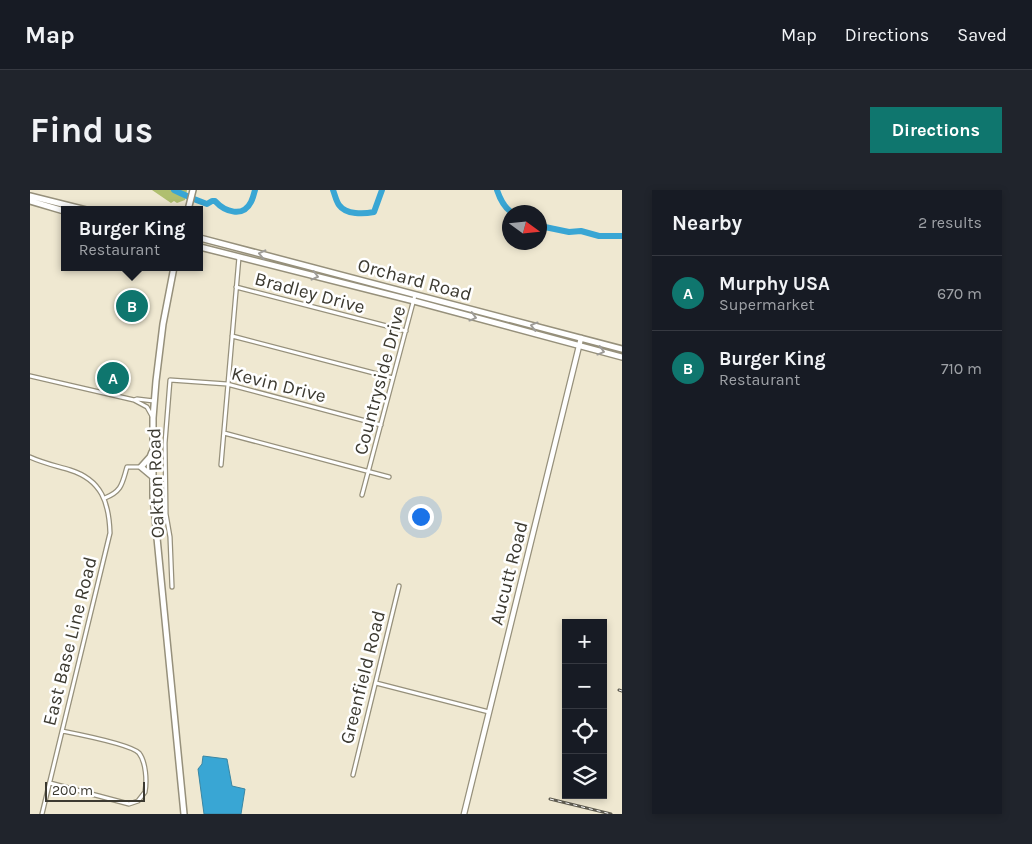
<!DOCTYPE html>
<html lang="en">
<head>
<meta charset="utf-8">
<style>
  :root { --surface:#171b24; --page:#20242c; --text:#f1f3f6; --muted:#9ea1a6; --line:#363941; --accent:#0f766e }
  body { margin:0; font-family:Karla,sans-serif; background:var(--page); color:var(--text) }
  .controls { position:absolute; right:15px; bottom:15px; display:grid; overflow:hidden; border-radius:0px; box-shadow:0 2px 8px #0003 }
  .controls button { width:45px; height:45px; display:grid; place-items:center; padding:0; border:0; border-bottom:1px solid var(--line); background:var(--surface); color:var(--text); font:25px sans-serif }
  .compass { position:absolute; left:472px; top:15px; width:45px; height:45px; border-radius:50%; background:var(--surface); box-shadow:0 2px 8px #0003; rotate:105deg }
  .scale { position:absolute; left:15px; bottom:12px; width:100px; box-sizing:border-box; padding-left:5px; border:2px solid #3c3a31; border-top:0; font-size:14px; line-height:18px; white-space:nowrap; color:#3c3a31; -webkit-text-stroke:4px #fff; paint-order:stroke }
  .you { position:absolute; left:390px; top:326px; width:18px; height:18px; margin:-12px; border:4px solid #fff; border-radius:50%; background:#1a73e8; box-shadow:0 0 0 8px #1a73e833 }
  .badge { display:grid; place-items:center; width:32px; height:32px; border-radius:50%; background:var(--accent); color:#fff; font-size:16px; font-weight:700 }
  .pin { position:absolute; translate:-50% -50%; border:2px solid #fff; box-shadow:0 1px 5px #0006 }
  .popup { position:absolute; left:31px; top:16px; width:142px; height:65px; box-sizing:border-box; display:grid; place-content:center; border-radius:0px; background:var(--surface); filter:drop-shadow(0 1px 4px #0005); font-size:16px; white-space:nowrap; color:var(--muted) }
  .popup b { font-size:19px; color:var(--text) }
  .popup::after { content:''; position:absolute; left:50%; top:100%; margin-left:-10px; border:10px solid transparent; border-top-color:var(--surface) }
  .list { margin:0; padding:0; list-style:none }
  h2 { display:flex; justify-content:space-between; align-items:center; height:65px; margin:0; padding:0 20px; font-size:21px }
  h2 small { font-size:16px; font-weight:400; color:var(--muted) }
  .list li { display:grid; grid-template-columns:32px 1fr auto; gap:15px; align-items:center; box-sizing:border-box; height:75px; padding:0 20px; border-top:1px solid var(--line) }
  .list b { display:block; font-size:19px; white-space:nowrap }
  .list p { margin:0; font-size:16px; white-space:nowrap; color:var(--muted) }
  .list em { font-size:16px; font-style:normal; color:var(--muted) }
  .icon { flex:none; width:28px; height:28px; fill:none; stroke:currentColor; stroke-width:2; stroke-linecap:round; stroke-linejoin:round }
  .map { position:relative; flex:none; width:592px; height:624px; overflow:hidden; border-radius:0px }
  header { display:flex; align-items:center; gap:30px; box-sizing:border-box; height:70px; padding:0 25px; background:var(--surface); border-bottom:1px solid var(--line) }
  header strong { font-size:24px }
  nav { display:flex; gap:28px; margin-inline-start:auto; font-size:18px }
  .intro { display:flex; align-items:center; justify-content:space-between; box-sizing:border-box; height:120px; padding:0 30px }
  h1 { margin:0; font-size:35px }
  .button { padding:12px 22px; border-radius:0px; background:var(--accent); color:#fff; font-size:18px; font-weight:700 }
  main { display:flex; gap:30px; padding:0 30px }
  aside { flex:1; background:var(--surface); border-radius:0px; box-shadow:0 2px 8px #0003 }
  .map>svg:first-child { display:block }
  .green { fill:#b0bf6f }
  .water { fill:#39a6d4; stroke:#3a86a3 }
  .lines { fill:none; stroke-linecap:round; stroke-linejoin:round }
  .river { stroke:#39a6d4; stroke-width:6 }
  .street-casing { stroke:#96907b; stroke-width:5.5 }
  .secondary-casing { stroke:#96907b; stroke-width:7 }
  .primary-casing { stroke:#96907b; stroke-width:8 }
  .street { stroke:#fff; stroke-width:3 }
  .secondary { stroke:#fff; stroke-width:4.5 }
  .primary { stroke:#fff; stroke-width:5 }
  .rail-casing { stroke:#5f5c51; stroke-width:3 }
  .rail { stroke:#fff; stroke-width:1; stroke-dasharray:4; stroke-linecap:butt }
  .oneway { stroke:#9e9c98 }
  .labels { text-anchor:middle; stroke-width:5; stroke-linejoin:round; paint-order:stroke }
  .street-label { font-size:19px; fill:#3c3a31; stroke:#fff }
</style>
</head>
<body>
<header>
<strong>Map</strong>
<nav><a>Map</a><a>Directions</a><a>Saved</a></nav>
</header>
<div class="intro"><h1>Find us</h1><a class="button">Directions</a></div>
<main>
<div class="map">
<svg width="592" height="624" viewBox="0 0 592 624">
  <rect width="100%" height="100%" fill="#efe8d1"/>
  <path class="green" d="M 122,0 L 157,0 L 155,10 L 147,13 L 144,11 L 141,13 Z"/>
  <path class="water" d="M 173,566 L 197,569 L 202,596 L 215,599 L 211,624 L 174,624 L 168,579 L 172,574 Z"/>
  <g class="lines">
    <path class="river" d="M 144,0 C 154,5 166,10 177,14 L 182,11 L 185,11 C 195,22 213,28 221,12 C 223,8 224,4 225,0
      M 303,0 C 305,5 306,11 309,15 C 316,25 334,24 344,22 L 352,0
      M 467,0 C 470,9 474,17 481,22
      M 510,36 L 539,42 L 551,41 L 569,46 L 592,46"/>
    <defs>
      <path id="street" d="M 206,97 L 376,141
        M 202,146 L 363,188
        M 0,186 L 104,210 L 117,217 L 122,226
        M 104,210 L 107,209 L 124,211
        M 194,243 L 359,287
        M 0,267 C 13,273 27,276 40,280 C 72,290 79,313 80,343 L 12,624
        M 191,275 L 209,67
        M 332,305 L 385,105
        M 75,308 C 92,301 92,294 97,277 L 111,277
        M 142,397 L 140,347 L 136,324 L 135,253 L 140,190 L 197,194 L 351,235
        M 346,493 L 459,522
        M 323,585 L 369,396
        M 20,593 L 99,614 L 108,611 L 115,602 C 117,591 116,572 109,563 C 100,554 47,544 32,541"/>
      <path id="secondary" d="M 434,624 L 551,148"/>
      <path id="primary" d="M 0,6 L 56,20
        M 0,11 L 34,21
        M 158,20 L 163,0
        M 170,48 L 592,159
        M 170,57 L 384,111 L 592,167
        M 144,77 L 133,134 L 126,191 L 123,228 L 123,307 L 154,624
        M 122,262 L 120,267 L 111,277 L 123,287"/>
    </defs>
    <use href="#street" class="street-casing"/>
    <use href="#secondary" class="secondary-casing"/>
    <use href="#primary" class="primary-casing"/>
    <use href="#street" class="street"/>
    <use href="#secondary" class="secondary"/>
    <use href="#primary" class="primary"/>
    <defs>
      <path id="rail" d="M 589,500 L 592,501
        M 520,609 L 581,624"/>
    </defs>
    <use href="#rail" class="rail-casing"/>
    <use href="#rail" class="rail"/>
  </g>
  <defs><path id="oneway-chevron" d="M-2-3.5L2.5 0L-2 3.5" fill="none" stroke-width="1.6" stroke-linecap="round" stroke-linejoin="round" transform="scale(1.25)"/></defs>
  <g class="oneway">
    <use href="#oneway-chevron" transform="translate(232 64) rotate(-167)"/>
    <use href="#oneway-chevron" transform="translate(285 86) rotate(14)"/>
    <use href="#oneway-chevron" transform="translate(443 127) rotate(15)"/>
    <use href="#oneway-chevron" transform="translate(504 136) rotate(-165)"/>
    <use href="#oneway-chevron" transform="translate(571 161) rotate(15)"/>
  </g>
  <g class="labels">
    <g class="street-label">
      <text transform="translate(385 89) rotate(15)" y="7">Orchard Road</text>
      <text transform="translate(280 102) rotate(15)" y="7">Bradley Drive</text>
      <text transform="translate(349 190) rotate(-75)" y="7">Countryside Drive</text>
      <text transform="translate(249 194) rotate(14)" y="7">Kevin Drive</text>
      <text transform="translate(125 293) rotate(-92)" y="7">Oakton Road</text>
      <text transform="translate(478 383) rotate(-76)" y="7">Aucutt Road</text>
      <text transform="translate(39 451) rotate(-76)" y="7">East Base Line Road</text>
      <text transform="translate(332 487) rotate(-76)" y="7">Greenfield Road</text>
    </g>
  </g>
</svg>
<div class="controls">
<button>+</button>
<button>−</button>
<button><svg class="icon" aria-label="locate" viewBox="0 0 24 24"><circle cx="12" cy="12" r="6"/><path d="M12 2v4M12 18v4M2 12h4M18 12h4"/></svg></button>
<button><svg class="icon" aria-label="layers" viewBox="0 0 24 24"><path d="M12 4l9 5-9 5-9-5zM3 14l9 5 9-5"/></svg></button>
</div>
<svg class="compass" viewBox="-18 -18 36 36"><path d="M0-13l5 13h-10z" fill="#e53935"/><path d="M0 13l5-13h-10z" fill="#9ea1a6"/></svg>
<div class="scale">200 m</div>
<div class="you"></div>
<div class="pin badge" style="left:83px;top:188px">A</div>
<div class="pin badge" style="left:102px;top:116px">B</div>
<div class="popup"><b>Burger King</b>Restaurant</div>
</div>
<aside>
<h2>Nearby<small>2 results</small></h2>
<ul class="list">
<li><span class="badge">A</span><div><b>Murphy USA</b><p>Supermarket</p></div><em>670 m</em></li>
<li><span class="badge">B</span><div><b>Burger King</b><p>Restaurant</p></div><em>710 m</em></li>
</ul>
</aside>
</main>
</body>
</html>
